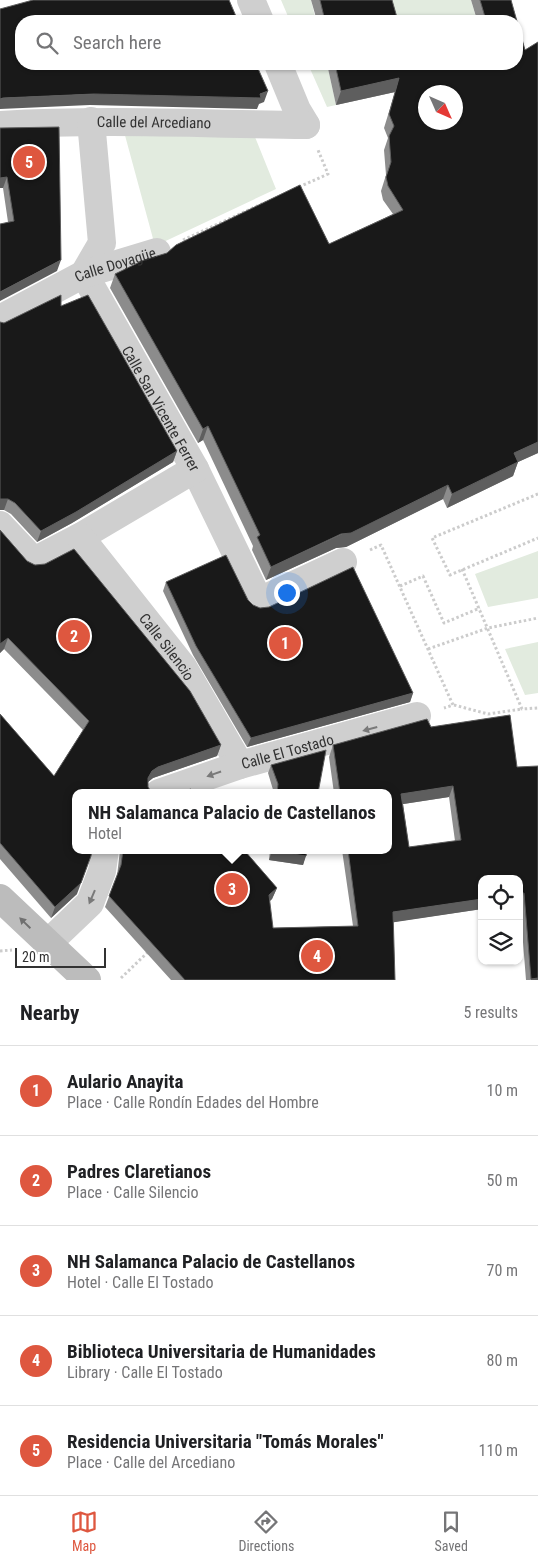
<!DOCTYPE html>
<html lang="en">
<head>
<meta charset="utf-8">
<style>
  :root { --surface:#fff; --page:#f2f2f2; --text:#202124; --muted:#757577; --line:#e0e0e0; --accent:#de573f }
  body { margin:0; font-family:"Roboto Condensed",sans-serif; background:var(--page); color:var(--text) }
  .controls { position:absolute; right:15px; bottom:15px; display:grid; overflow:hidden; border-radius:10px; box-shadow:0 1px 4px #0004 }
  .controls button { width:45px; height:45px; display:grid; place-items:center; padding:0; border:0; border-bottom:1px solid var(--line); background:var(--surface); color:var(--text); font:25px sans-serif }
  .compass { position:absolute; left:418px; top:85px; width:45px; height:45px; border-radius:50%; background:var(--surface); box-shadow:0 1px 4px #0004; rotate:135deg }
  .scale { position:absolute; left:15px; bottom:12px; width:91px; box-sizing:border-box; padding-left:5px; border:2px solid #323232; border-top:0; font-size:14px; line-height:18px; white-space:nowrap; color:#323232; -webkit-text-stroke:4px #fff; paint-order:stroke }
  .you { position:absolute; left:286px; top:592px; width:18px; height:18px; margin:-12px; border:4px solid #fff; border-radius:50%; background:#1a73e8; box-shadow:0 0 0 8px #1a73e833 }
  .badge { display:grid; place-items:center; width:32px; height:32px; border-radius:50%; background:var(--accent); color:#fff; font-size:16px; font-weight:700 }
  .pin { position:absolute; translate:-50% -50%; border:2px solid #fff; box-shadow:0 1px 5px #0006 }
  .popup { position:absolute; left:72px; top:789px; width:320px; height:65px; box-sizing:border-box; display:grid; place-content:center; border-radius:10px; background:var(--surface); filter:drop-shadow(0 1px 4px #0005); font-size:16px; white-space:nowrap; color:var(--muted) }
  .popup b { font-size:19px; color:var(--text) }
  .popup::after { content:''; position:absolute; left:50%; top:100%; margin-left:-10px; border:10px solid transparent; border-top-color:var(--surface) }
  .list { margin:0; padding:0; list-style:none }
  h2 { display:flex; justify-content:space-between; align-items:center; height:65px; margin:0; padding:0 20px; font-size:21px }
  h2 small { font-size:16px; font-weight:400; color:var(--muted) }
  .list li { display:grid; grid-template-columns:32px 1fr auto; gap:15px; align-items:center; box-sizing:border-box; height:90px; padding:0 20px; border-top:1px solid var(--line) }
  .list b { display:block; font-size:19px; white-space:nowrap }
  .list p { margin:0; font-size:16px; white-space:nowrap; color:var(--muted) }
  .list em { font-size:16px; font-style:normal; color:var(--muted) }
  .icon { flex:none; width:28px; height:28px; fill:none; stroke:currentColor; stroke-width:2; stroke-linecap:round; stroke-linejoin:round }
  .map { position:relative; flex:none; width:538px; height:980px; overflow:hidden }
  .search { position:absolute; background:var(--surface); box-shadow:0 1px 4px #0004; left:15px; right:15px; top:15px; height:55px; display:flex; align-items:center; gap:12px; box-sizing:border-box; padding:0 18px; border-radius:20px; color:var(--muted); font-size:19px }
  .sheet { height:515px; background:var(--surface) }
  nav { display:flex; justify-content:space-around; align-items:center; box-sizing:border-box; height:70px; border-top:1px solid var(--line); background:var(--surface); font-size:14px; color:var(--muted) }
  nav a { display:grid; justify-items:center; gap:2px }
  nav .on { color:var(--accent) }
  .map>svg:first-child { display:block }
  .green { fill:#e2ebdf }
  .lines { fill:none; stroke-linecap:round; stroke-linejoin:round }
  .path { stroke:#ccc; stroke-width:3; stroke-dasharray:2.5 2.5; stroke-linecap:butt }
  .street { stroke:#cfcfcf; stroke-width:28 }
  .secondary { stroke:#bcbcbc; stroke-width:28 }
  .wall { fill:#8c8c8c; fill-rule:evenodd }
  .shaded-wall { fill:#5e5e5e }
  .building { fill:#191919; stroke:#5e5e5e; fill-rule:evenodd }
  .oneway { fill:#797979 }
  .oneway2 { fill:#707070 }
  .labels { text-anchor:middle; stroke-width:5; stroke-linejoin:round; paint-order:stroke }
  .street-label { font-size:15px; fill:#323232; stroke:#fff }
</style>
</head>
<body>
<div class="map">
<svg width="538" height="980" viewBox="0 0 538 980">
  <rect width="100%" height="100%" fill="#fff"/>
  <path class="green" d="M 281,0 L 311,0 L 316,21 L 290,21 Z
    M 383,0 L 471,0 L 477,21 L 389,21 Z
    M 308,64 L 327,64 L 336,105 L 327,107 Z
    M 123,128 L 253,132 L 276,189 L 155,246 Z
    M 538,551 L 538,598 L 488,607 L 475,574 Z
    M 538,642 L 538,693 L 525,695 L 505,649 Z"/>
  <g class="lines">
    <path class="path" d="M 299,187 L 328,174 L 318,150
      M 183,240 L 266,202
      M 538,494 L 432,538 L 450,575 L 538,538
      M 370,550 L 381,545 L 453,705 L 444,708
      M 462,569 L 522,709 L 538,708
      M 400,586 L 423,576 L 444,623 L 480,608
      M 428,649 L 488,628 L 538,618
      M 454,705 L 488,714 L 522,709
      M 0,951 L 12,950
      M 121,978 L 147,953"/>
    <g class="street">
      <path d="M 251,0 L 260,21"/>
      <path d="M 278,64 L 297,110 L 306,125"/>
      <path id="s1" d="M 0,125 C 102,119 204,124 306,125"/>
      <path id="s2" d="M 84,274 L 195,469 L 259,601 L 343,562"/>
      <path d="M 84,274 L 102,243 L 91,121"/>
      <path id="s3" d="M 0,319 L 84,274 L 157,252"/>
      <path d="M 0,525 L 34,561 L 80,537 L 195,469"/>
      <path id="s4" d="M 80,537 L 183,667 L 240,765"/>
      <path id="s5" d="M 159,793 L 240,765 L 417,716"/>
      <path d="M 47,944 L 90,903 L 102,871 L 105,850"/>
    </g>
    <path class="secondary" d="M 0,898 L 87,980"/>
  </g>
  <path class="wall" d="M 311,0 L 392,0 L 398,21 L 317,21 Z
    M 471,0 L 511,0 L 525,50 L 538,42 L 538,453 L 518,462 L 513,476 L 447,508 L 443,499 L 346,547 L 336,548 L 266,580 L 252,550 L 253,546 L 203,440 L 198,443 L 110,288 L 115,274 L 144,260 L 167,253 L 176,245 L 300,185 L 329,244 L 393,214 L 383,200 L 381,191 L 386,175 L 384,150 L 388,138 L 384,128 L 395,92 L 336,105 L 327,64 L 517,64 L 517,21 L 472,21 L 477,20 ZM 426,92 L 456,92 L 456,122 L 426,122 Z
    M 0,128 L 57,271 L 8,222 L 3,188 L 0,188 Z
    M 61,306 L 177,451 L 173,462 L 72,523 L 37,542 L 11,514 L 4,510 L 0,510 L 0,322 L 4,323 Z
    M 0,530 L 27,561 L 221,745 L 217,756 L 153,778 L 148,782 L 76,793 L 77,894 L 51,918 L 0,859 L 0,714 L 54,776 L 83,730 L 4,649 L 0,653 Z
    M 166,582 L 248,600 L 253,605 L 260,608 L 269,607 L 413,693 L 410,702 L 247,747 L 193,655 L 163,591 Z
    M 510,715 L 538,980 L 526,980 L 520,904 L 482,879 L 482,909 L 393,922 L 395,980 L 171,980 L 105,907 L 117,876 L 120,850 L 244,850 L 277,888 L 272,899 L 269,902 L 273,928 L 353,926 L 342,850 L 388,850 L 388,793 L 334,793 L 329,757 L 333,745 L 431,727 ZM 449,797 L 455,841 L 409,847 L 403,804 Z
    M 271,765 L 318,793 L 274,793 L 268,773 Z
    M 270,850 L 307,850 L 303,865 L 269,860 Z"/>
  <path class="shaded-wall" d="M 399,78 L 395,92 L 336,105 L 341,91 Z
    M 268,91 L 264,102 L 259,104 L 257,109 L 90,105 L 0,109 L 0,99 L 3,98 L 94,94 L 260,94 Z
    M 7,177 L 3,188 L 0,188 L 0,178 Z
    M 61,260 L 57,271 L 0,301 L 0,292 Z
    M 208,426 L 203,440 L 198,443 L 203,429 Z
    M 538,442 L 538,453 L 518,462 L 513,476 L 447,508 L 452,494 L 514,453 Z
    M 177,451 L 173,462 L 72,523 L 37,542 L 41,531 Z
    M 448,485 L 443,499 L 346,547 L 336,548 L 266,580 L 271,567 Z
    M 0,499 L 8,499 L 4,510 L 0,510 Z
    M 8,638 L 4,649 L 0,653 L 0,644 Z
    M 413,693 L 410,702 L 247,747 L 251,738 Z
    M 221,745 L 217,756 L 153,778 L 148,782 L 148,778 L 152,771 L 158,767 Z
    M 453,786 L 449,797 L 397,805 L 401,794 Z
    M 272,851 L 306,856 L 303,865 L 269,860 Z
    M 87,867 L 77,894 L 51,918 L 55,907 Z
    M 277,888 L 272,899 L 264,906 L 269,895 Z
    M 519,893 L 524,893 L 520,904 L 519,904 Z
    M 482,899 L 482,909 L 389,923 L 393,912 Z
    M 538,978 L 538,980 L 531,980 L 531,979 Z"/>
  <path class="building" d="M 33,0 L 229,0 L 238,21 L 21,21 L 21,64 L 256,64 L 268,91 L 260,94 L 261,98 L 94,94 L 3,98 L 0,99 L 0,9 Z
    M 320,0 L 392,0 L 398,21 L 325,21 Z
    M 480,0 L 511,0 L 525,50 L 538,42 L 538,442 L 514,453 L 518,462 L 452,494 L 448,485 L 351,533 L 341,534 L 271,567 L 257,537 L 260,535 L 208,426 L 203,429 L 115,274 L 144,260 L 167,253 L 176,245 L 300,185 L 329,244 L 403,210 L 388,186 L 386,177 L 391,162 L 389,136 L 394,126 L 389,114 L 399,78 L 341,91 L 335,64 L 517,64 L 517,21 L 472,21 L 485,17 ZM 426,92 L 456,92 L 456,122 L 426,122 Z
    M 59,127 L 61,260 L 0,292 L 0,224 L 14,221 L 7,177 L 0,178 L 0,128 Z
    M 61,295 L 61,306 L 88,295 L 177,451 L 76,512 L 41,531 L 15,503 L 8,499 L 0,499 L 0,322 L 4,323 Z
    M 0,530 L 27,561 L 35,565 L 45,564 L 74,549 L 190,691 L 221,745 L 158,767 L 152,771 L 148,778 L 148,787 L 152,793 L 76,793 L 76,850 L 92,850 L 91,856 L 81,883 L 55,907 L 0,843 L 0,714 L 54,776 L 89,721 L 8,638 L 0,644 Z
    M 226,555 L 248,600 L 253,605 L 260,608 L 269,607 L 353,567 L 413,693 L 251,738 L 196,646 L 166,582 Z
    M 510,715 L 517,767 L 538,766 L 538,978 L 531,979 L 524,893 L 519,893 L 519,879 L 482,879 L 482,899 L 393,912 L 395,980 L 185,980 L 109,896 L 121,865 L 123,850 L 244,850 L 277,888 L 269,895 L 273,928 L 358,926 L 348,850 L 388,850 L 388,793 L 340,793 L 333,745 L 427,719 L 431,727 ZM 453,786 L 461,840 L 409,847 L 401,794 Z
    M 326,750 L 318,793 L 277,793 L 278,784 L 271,765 Z
    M 191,789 L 195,793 L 177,793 Z
    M 272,850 L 307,850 L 306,856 L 272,851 Z"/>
  <defs><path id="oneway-solid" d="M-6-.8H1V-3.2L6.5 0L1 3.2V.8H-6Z" transform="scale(1.25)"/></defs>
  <g class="oneway">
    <use href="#oneway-solid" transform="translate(370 729) rotate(165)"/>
    <use href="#oneway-solid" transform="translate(214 774) rotate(161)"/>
    <use href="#oneway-solid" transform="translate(92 897) rotate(113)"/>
  </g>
  <use class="oneway2" href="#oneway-solid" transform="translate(25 923) rotate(-136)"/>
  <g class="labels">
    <g class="street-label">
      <text dy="5" stroke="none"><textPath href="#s1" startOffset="154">Calle del Arcediano</textPath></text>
      <text dy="5" stroke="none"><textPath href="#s3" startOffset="128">Calle Doyagüe</textPath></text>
      <text dy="5" stroke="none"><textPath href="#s2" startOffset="155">Calle San Vicente Ferrer</textPath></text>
      <text dy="5" stroke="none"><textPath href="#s4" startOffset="140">Calle Silencio</textPath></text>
      <text dy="5" stroke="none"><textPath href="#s5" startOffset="135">Calle El Tostado</textPath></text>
    </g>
  </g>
</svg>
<div class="controls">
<button><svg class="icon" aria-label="locate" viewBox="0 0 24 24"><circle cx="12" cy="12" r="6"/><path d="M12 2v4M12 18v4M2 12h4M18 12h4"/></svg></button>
<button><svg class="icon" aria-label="layers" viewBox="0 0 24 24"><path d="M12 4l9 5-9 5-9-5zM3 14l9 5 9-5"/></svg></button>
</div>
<svg class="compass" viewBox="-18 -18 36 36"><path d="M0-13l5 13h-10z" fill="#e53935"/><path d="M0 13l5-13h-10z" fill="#757577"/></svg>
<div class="scale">20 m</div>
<div class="you"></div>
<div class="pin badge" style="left:285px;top:643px">1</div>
<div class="pin badge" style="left:74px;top:636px">2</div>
<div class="pin badge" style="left:232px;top:889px">3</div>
<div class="popup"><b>NH Salamanca Palacio de Castellanos</b>Hotel</div>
<div class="pin badge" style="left:317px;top:956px">4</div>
<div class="pin badge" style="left:29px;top:162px">5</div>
<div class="search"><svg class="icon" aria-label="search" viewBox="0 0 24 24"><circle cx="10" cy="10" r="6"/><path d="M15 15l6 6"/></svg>Search here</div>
</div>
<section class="sheet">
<h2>Nearby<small>5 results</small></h2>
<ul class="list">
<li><span class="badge">1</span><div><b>Aulario Anayita</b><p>Place · Calle Rondín Edades del Hombre</p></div><em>10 m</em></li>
<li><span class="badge">2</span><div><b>Padres Claretianos</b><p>Place · Calle Silencio</p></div><em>50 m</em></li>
<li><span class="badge">3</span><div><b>NH Salamanca Palacio de Castellanos</b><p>Hotel · Calle El Tostado</p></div><em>70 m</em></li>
<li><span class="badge">4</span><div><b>Biblioteca Universitaria de Humanidades</b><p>Library · Calle El Tostado</p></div><em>80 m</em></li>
<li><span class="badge">5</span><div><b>Residencia Universitaria &quot;Tomás Morales&quot;</b><p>Place · Calle del Arcediano</p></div><em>110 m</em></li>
</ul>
</section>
<nav>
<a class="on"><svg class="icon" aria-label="map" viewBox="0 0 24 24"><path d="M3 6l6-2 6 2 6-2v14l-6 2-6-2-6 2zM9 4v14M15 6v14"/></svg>Map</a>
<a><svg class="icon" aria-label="directions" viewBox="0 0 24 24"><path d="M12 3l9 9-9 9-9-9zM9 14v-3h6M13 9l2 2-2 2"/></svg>Directions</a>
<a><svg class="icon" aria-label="saved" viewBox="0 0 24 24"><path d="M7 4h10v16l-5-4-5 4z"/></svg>Saved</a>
</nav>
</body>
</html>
